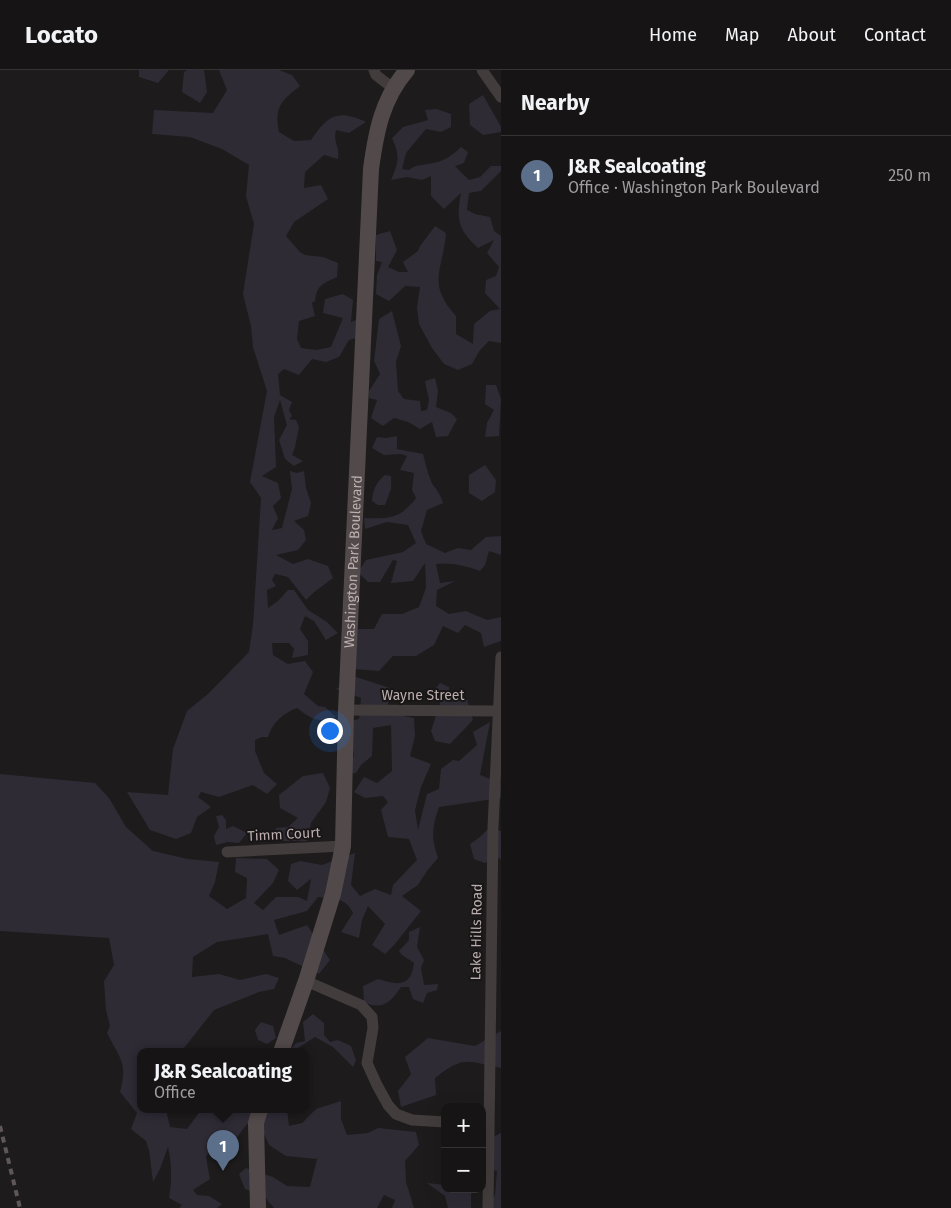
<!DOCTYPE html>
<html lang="en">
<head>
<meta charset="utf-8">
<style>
  :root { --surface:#161414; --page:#232122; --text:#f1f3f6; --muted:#9e9ea0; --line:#353334; --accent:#ea580c }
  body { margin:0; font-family:"Fira Sans",sans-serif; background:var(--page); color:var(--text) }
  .controls { position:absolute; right:15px; bottom:15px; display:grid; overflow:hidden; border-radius:10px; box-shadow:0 5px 20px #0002 }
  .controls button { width:45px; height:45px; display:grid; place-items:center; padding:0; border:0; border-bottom:1px solid var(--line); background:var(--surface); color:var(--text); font:25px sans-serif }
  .you { position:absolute; left:329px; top:660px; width:18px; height:18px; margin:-12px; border:4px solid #fff; border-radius:50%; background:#1a73e8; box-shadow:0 0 0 8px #1a73e833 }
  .badge { display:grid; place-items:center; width:32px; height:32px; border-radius:50%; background:var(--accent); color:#fff; font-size:16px; font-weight:700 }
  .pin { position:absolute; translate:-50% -41px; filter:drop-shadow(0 1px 2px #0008) }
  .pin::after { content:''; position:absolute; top:26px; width:18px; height:15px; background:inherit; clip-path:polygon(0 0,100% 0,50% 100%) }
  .popup { position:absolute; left:137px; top:978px; width:172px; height:65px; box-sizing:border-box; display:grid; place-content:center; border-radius:10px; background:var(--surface); filter:drop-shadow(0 1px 4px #0005); font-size:16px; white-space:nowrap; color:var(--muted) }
  .popup b { font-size:19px; color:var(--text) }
  .popup::after { content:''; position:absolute; left:50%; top:100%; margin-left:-10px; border:10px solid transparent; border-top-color:var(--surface) }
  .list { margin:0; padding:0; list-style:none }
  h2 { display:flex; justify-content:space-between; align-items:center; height:65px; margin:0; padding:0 20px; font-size:21px }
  h2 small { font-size:16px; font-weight:400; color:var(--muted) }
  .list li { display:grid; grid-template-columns:32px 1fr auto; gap:15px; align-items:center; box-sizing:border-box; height:80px; padding:0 20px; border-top:1px solid var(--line) }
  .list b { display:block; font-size:19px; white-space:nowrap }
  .list p { margin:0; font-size:16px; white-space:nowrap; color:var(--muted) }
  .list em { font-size:16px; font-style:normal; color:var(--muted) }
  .map { position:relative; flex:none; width:501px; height:1138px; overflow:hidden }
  header { display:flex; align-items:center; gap:30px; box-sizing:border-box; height:70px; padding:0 25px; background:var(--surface); border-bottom:1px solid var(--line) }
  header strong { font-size:24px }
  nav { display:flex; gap:28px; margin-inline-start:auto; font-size:18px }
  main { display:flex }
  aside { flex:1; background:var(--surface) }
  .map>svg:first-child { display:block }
  .green { fill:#2e2b35 }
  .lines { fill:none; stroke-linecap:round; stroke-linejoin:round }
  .street { stroke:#423c3c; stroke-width:11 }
  .secondary { stroke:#524a4a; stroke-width:16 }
  .rail { stroke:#5f5757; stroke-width:4; stroke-dasharray:6 5; stroke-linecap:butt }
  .labels { text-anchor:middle; stroke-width:4; stroke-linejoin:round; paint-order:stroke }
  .street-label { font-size:14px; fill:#bcaeaf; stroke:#181616 }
</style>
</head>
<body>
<header>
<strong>Locato</strong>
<nav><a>Home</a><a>Map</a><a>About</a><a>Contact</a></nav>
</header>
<main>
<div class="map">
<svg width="501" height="1138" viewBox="0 0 501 1138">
  <rect width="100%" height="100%" fill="#1d1b1b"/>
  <path class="green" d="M 139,0 L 169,0 L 158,13 L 139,7 Z
    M 187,0 L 204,0 L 207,22 L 200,33 L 182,22 L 184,2 Z
    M 219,0 L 279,0 L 292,5 L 300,16 C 281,31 274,37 279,62 L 294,71 L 311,70 C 328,45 337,39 366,52 L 349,63 L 336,60 C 333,74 340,76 338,89 L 324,85 L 305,102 L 304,118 L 321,115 L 328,129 L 294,152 L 286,166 L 300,182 L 305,185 L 323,187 L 338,193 L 337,207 C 323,214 317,214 315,231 L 312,233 L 315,246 L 299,251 L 297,269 L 301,278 L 316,280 L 331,277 L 343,248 L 323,243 L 325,229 L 343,224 L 353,230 L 351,252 L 372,244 L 371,264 L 349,270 L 339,287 L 326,292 L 312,289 L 299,305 L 284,299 L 278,304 L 280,325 L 292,332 L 289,340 L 292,346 L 289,349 L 296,350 L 299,357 L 295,377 L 292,385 L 303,391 L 294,396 L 285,389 L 279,370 L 287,355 L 280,330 L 274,347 L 276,397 L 262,406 L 278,413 L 281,428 L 273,436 L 278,448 L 272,460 L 282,458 L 292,419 L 290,401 L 297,403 L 304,401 L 306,418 L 311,433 L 308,446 L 294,451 L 304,460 L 306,470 L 298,480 L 276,485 L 293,494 L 308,489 L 328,496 L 333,508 L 313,523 L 306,530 L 288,507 L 275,504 L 272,510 L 276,516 L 267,520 L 268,538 L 278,531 L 288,520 L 294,520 L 308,540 L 327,552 L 338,563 L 326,570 L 314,551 L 305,546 L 300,559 L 308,571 L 308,585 L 292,588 L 294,579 L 289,573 L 272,573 L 273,585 L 288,594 L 305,591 L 313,602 L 304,624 L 318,636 L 325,637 L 336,647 C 317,653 313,650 297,638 C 283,643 272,653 268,667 L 262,667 L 255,670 L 255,681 L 264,703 L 277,714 L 267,724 L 253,715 L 219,727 L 201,722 L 198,727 L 211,737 L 197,747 L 191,763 L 176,769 L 150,760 L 127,722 L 168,725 L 173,679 L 187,641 L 208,624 L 249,582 L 253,555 L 261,428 L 250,412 L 267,321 L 253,277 L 251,256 L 243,224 L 254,154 L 246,126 L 249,95 L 222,79 L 190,67 L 152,64 L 154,40 L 213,43 L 227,20 Z
    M 483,25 L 501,57 L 501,62 L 483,65 L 470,55 L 469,34 Z
    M 437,39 L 451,44 L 451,57 L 441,62 L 426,59 L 406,83 L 402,99 L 409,100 C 417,94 419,96 428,94 C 442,92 451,87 461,77 L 468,82 L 464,93 L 455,96 L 469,110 L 480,107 L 491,96 L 501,96 L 501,101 L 481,121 L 469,123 L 467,140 L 475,144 L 490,147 L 494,161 L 501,166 L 501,273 L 489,271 L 480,280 L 472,294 L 458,300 L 444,294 L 432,278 L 419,254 L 417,237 L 420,217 L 405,216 L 389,231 L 376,224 L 377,205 L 382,192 L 376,191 L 376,165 L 390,161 L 397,180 L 388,197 L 399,202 L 408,202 L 403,192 L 418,181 L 420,176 L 435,156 L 446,163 C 443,201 426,212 456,246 L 456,264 L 473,274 L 474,254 L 490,241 L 500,239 L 485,223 L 486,210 L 496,206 L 499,197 L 487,183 L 494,170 L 478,178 C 458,159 456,150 461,123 L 444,139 L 431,126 L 431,106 L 422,110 L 407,107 L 391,110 C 399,92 400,86 392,68 L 403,57 L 428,50 L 425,40 Z
    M 392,241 L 401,276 L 396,292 L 398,321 L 404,329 L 420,331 L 421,341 L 427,340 L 429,330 L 425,311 L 435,308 L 438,321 L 436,337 L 451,343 L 457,349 L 448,366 L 436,367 L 432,352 L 420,359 L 408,352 L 394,348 L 383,356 L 371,348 L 377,330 L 369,328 L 369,321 L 380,304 L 374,291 L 379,249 Z
    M 486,315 L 496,315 L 501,329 L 499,366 L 485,367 L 487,353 L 494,340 L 485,334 Z
    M 397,366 L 397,379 L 423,384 C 425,392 429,408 433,415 C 438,421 441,426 443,433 L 427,440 L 421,461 L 426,474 L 445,483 L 458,478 L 471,480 L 486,467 L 501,466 L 501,485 L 489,481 L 485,495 L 480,501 C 466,496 451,492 436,494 L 440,513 L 455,511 L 437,520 L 436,536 L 449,544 L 466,541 L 487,550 L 501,547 L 501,571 L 484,577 L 481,563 L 465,555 L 458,563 L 443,556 L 434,575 L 416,586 L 393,586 L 379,601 L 354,599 L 358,559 L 374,559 L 382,544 L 402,544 L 419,537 L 426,518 L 425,493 L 413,511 L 391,513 L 397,491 L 393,490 L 380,512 L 368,512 L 358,502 L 366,490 L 403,482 L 416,473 L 408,455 L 387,452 L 365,459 L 364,448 C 389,449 400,449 416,428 L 412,420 L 414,403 L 400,400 L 407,386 L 401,384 L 384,385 L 372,378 L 377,367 L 386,368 Z
    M 485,395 L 496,410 L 495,422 L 482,431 L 469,423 L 469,405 Z
    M 385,405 L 391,406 L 391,419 L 385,435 L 378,435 L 372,431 C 373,420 376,412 385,405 Z
    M 356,607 L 390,618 L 388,634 L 399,645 L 414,648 L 415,666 L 410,686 L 431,694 L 421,717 L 415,740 L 418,760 L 427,724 L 439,719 L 441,699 L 453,690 L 459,691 L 477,675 L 473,662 L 490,652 L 480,705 L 501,713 L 501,728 L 439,737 C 432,758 431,767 438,788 L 427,801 L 418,815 L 402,826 L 421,841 L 395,874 L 385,884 L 372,875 L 385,854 L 368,836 L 362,850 L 359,868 L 341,862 L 353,843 C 345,827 335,829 318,827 L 307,841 L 274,850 L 279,865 L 307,855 L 330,890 L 319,904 L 285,888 L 273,886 L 268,864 L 217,872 L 193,887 L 192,907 L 219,904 L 240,910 L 266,904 L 279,908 L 274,919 L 259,922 L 214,940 L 181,982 L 140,982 L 140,1040 L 166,1040 L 170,1057 L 187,1059 L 201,1040 L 287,1040 L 289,1056 L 302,1053 L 316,1039 L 341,1031 L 341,1049 L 347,1065 L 368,1063 L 378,1058 L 416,1062 L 419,1075 L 405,1091 L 406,1112 L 414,1138 L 392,1138 L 395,1130 L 384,1125 L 377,1138 L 274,1138 L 264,1126 L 245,1119 L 239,1104 L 246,1098 L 273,1107 L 287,1116 L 310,1117 L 317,1089 L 286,1086 L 269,1075 L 262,1059 L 247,1054 L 232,1074 L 213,1076 L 206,1087 L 210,1109 L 193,1120 L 197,1125 L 209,1126 L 222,1134 L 217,1138 L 179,1138 L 182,1135 L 169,1128 C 172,1110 172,1095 168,1077 L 160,1099 L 153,1112 L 149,1080 L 146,1071 L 131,1059 L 137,1043 L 120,1022 C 128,992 120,989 107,963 L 110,956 L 106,940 L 104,911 L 114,895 L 109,868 L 0,861 L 0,704 L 95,713 L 109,728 L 126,757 L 153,781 L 188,789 L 219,792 L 215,812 L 209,826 L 227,839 L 246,828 L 247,808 L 235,802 L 236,788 L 267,789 L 279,800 L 273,813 L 254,833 L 263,840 L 276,827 L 298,827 L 307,831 L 311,809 L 297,820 L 288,811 L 291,794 L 300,791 L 322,795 L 355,783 L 351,815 L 360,826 L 375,819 L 391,825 L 393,815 L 417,790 L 409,769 L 388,767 L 381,740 L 388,732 L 383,726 L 365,728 L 354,722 L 364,707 L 377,713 L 392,701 L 391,655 L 373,658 L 372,686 L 361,695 L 356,703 L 348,704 L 349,688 L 354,687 L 349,651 L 359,649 L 361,628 L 336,619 Z
    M 440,613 L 449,617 L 450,632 L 467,629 L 473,650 L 450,674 L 435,671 L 431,661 L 441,630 L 432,623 Z
    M 323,703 L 330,718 L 326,732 L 311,753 L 307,771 L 274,771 L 276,758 L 288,757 L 298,748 L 280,738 L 279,725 L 303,706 Z
    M 222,745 L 226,750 L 226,759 L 233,756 L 247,763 L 239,773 L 228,772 L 216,775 L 214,766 L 219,757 L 216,746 Z
    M 488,759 L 501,761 L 501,790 L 499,788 L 485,793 L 474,789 L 470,774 L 480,767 Z
    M 420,857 L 417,877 L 424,890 L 421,898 L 424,915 L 438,914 L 437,920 L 427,923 L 423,933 L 413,929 L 409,917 L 401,917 C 391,932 382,941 364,932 L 363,916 L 378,909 C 397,915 411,918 414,893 L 402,885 L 399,881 L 409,870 L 409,862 Z
    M 313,944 L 324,953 L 324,965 L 330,972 L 338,970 L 351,976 L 356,990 L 353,997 L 333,977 L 315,967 L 298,978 L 298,982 L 288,982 L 296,973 L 305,971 L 303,952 Z
    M 261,952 L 273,956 L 276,968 L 267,974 L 258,970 L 255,960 Z
    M 501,961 L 501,998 C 467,991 464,985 435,1008 L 436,1025 L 401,1037 L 398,1021 L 411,1004 L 405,987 L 428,968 L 475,976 Z
    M 501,1063 L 501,1138 L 486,1138 L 495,1125 L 497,1101 L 482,1097 L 482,1072 Z
    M 427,1113 L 445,1115 L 445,1119 L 471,1119 L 471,1138 L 448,1138 L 445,1126 Z"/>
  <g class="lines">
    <path class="street" d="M 374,0 L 376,5 L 394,19
      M 482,0 L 501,27
      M 346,640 L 499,641
      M 227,782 L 343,776
      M 306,911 L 361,935 L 372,947 L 373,958 L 367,993 L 377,1015 L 388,1035 L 396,1044 L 412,1050 L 445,1052
      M 488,1138 L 493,757 L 501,587"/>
    <g class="secondary">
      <path id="s1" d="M 281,982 L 306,911 L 333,824 L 343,776 L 346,640 L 371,99 C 376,62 382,29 407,0"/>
      <path d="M 258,1138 L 256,1053 L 260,1040"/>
    </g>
    <path class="rail" d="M 0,1056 L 20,1138"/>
  </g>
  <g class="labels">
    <g class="street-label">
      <text dy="5" stroke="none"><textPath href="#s1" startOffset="500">Washington Park Boulevard</textPath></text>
      <text x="423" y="630">Wayne Street</text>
      <text transform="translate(284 764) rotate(-3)" y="5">Timm Court</text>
      <text transform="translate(476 862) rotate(-89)" y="5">Lake Hills Road</text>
    </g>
  </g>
</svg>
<div class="controls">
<button>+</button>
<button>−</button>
</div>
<div class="you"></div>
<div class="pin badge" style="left:223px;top:1101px;background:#5c6f8a">1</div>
<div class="popup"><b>J&amp;R Sealcoating</b>Office</div>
</div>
<aside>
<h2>Nearby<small></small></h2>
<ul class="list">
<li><span class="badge" style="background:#5c6f8a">1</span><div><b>J&amp;R Sealcoating</b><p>Office · Washington Park Boulevard</p></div><em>250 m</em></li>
</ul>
</aside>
</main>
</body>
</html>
